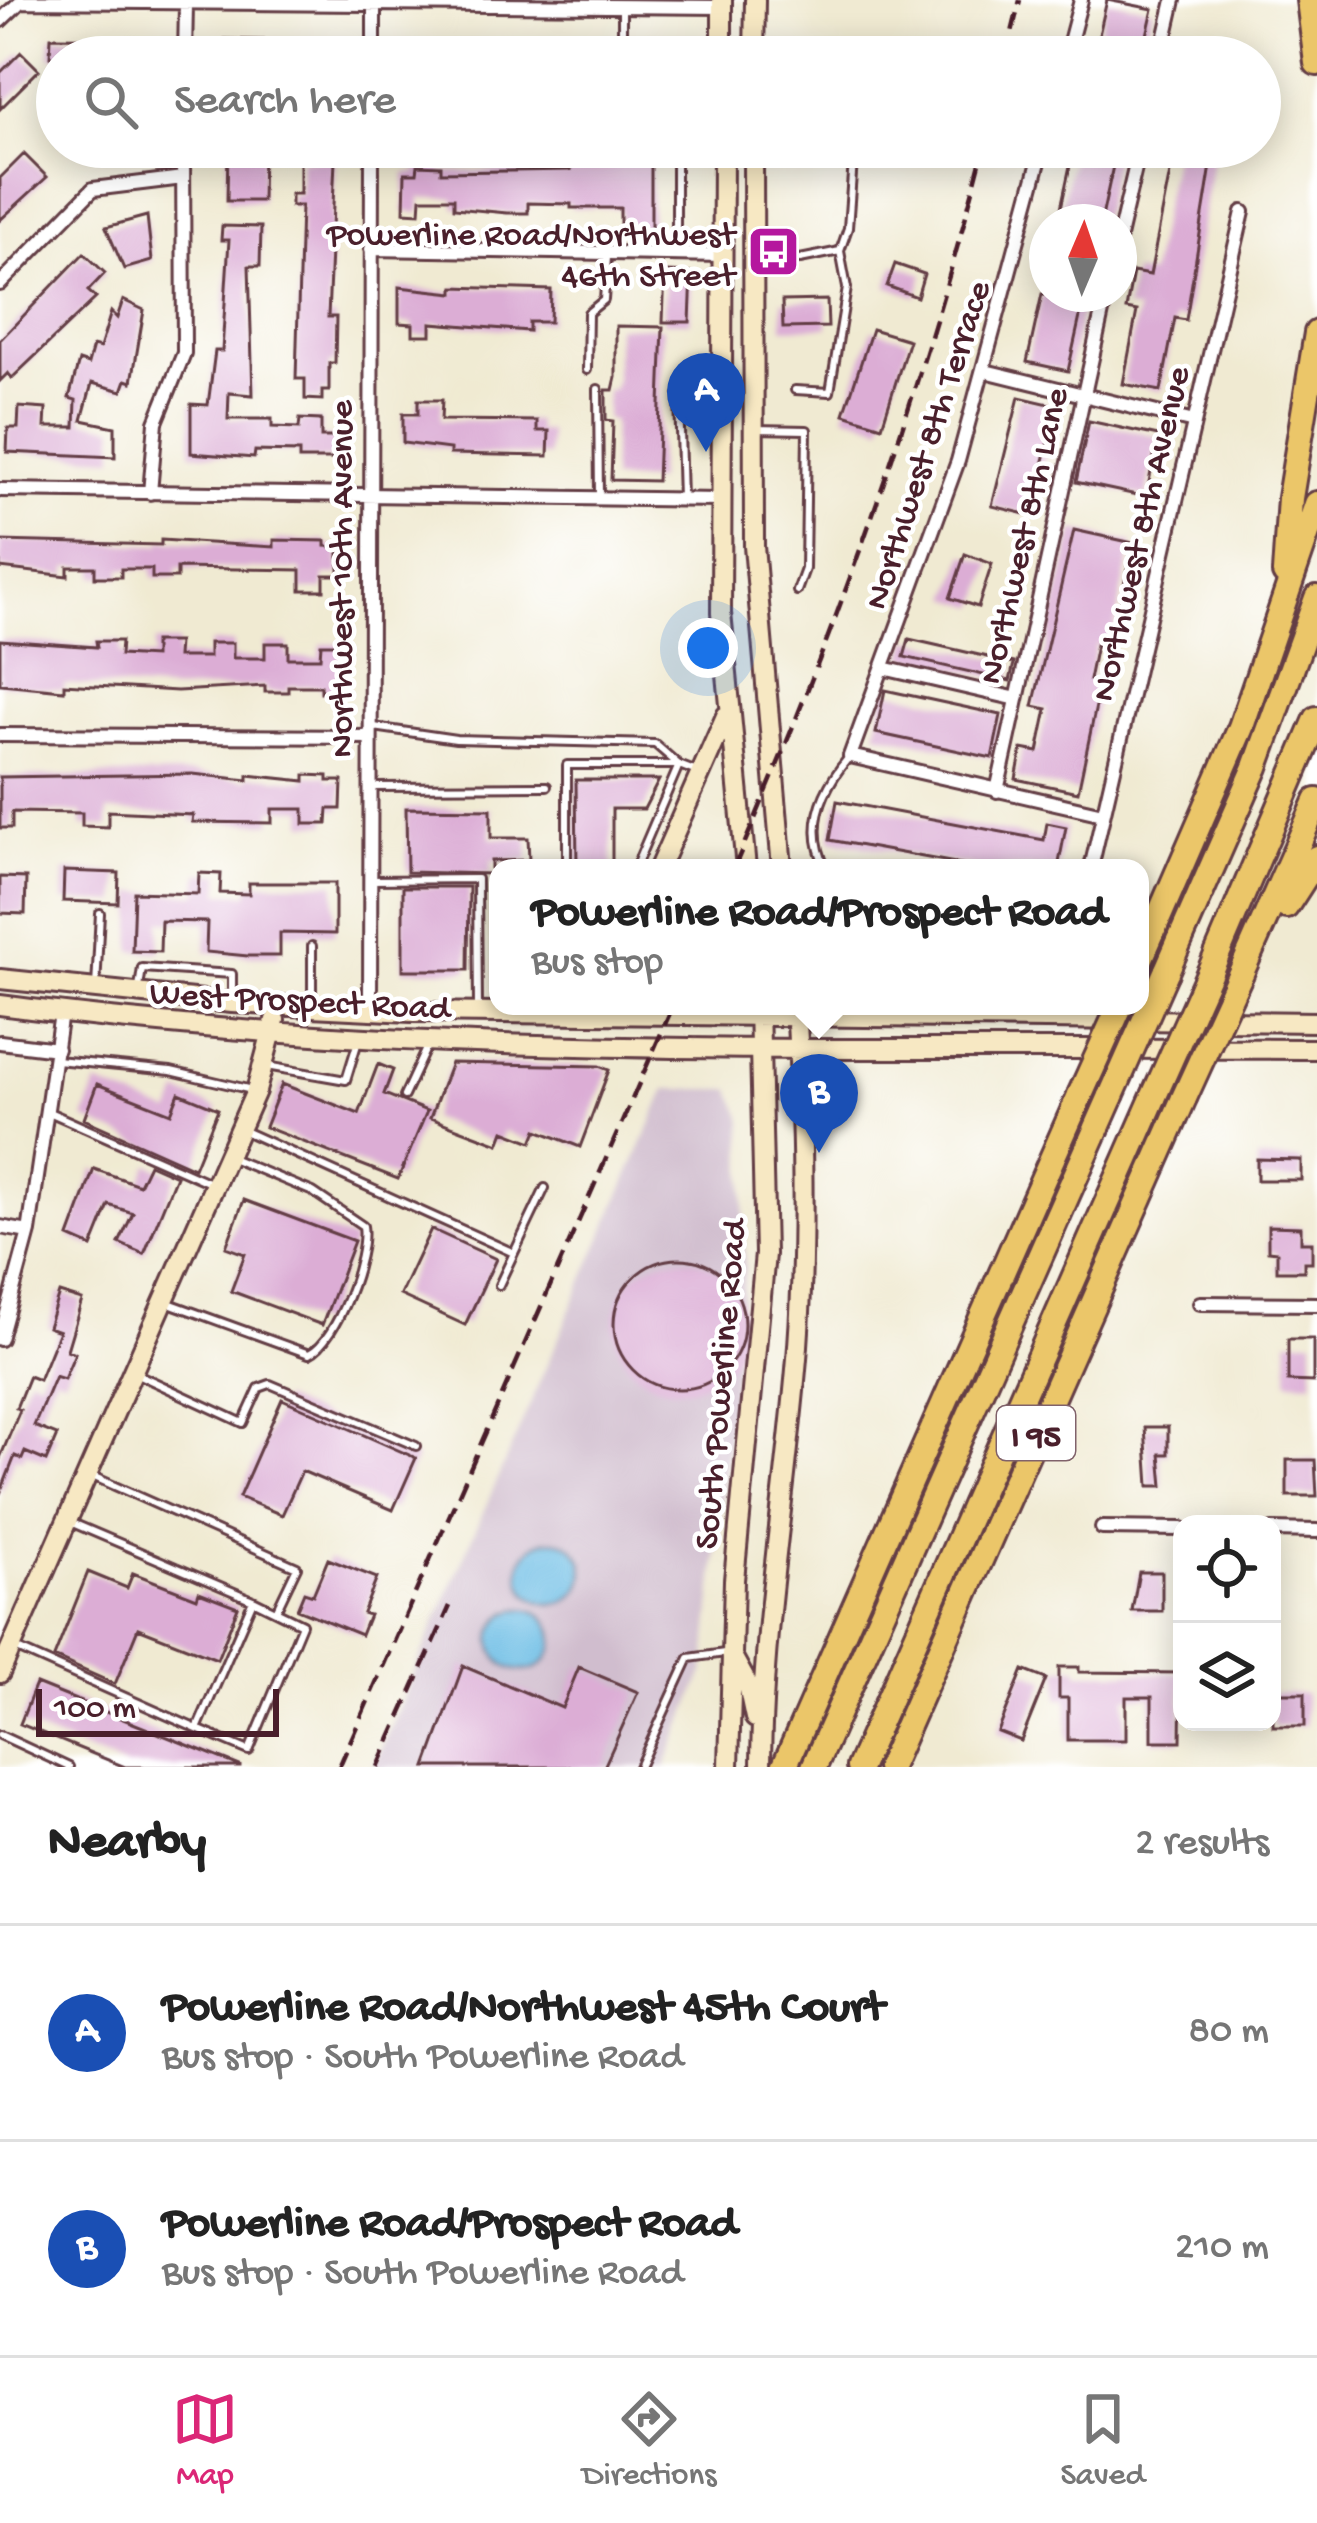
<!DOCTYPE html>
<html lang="en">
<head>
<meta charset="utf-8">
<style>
  :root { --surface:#fff; --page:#f6f6f6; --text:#222; --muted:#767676; --line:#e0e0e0; --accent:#db2777 }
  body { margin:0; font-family:"Gochi Hand",sans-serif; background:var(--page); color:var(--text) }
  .controls { position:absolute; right:36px; bottom:36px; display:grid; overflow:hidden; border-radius:24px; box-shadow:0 6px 30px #0003 }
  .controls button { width:108px; height:108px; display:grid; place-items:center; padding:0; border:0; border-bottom:3px solid var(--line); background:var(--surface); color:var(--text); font:60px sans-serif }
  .compass { position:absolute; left:1029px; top:204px; width:108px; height:108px; border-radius:50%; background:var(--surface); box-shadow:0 6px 30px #0003; rotate:2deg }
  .scale { position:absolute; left:36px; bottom:30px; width:243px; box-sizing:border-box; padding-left:12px; border:6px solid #4a1f2b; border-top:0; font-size:33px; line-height:42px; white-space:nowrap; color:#4a1f2b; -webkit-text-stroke:9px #fff; paint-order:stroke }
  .you { position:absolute; left:708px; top:648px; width:42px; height:42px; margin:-30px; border:9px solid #fff; border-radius:50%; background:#1a73e8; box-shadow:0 0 0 18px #1a73e833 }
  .badge { display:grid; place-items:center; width:78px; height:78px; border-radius:50%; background:var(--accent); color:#fff; font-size:39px; font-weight:700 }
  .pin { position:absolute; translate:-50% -99px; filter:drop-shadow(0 3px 6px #0008) }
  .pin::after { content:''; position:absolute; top:63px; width:42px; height:36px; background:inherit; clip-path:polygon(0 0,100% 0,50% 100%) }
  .popup { position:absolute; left:489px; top:859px; width:660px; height:156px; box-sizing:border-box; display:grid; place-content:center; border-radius:24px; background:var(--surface); filter:drop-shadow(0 3px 9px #0005); font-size:39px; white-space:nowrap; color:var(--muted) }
  .popup b { font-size:45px; color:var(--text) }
  .popup::after { content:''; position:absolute; left:50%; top:100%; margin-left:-24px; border:24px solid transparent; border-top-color:var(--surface) }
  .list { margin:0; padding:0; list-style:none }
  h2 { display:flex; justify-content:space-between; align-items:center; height:156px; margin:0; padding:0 48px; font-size:51px }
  h2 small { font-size:39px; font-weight:400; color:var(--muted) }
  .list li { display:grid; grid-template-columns:78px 1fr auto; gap:36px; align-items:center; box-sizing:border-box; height:216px; padding:0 48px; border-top:3px solid var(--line) }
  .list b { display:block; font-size:45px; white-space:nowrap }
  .list p { margin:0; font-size:39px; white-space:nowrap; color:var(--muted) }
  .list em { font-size:39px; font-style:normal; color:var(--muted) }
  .icon { flex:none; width:66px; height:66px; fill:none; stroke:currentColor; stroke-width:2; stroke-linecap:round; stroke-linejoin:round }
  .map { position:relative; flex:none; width:1317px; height:1767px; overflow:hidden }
  .search { position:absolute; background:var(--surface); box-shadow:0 6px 30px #0003; left:36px; right:36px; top:36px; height:132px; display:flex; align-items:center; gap:30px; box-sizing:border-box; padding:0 42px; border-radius:66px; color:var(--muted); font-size:45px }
  .sheet { height:588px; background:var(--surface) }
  nav { display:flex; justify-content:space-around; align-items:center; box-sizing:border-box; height:168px; border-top:3px solid var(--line); background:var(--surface); font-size:33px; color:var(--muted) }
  nav a { display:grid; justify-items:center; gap:6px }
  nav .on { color:var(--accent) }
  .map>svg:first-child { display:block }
  .industrial { fill:#d0bdce }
  .water { fill:#68bbe4; stroke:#596d88; stroke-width:3 }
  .building { fill:#dcadd5 }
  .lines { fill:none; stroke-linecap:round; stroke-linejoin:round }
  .lane-casing { stroke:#633d44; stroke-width:12 }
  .street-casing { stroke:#633d44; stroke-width:18 }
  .secondary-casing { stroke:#633d44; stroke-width:24 }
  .highway-casing { stroke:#633d44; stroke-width:30 }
  .lane { stroke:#fff; stroke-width:6 }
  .street { stroke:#fff; stroke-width:12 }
  .secondary { stroke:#f7e8c3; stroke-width:18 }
  .highway { stroke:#ebc669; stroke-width:24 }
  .rail { stroke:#4a1f2b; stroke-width:4.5; stroke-dasharray:18 9; stroke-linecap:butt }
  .highway-bridge-casing { stroke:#633d44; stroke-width:30; stroke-linecap:butt }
  .highway-bridge { stroke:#ebc669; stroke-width:24 }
  .labels { text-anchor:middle; stroke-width:9; stroke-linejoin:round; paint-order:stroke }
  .shield { fill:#fff; stroke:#80626b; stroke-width:3 }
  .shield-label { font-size:33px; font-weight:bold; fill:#4a1f2b }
  .poi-label { font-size:36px; fill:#4a1f2b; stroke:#fff; text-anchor:end }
  .street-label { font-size:36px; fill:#4a1f2b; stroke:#fff }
</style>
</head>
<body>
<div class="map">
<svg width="1317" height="1767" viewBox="0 0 1317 1767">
  <rect width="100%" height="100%" fill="#fff"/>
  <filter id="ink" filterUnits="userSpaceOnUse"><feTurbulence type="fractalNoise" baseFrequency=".00833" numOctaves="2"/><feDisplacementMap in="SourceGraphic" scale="24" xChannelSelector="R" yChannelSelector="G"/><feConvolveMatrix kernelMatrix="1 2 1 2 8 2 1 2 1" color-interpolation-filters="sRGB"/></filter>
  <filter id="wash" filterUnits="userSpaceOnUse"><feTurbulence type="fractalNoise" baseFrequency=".004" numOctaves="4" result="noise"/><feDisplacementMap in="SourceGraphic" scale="48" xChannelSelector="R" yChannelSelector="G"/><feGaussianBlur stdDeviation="2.7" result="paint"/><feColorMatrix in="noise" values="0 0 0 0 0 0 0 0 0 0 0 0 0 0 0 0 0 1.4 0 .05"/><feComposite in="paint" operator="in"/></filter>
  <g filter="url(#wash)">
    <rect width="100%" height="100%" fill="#f0ead2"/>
    <path class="industrial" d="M 666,1089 L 731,1089 L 743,1118 L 745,1268 L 705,1670 L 665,1767 L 373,1767 Z"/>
    <path class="water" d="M520 1572a32 32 0 1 1 64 0a32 32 0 1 1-64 0Z
      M492 1640a31 31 0 1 1 62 0a31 31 0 1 1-62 0Z"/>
    <g id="blocks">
      <path class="building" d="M 1107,0 L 1153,9 L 1142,57 L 1094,57 Z
        M 51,37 L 151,38 L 151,57 L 50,57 Z
        M 225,39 L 336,42 L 335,57 L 224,57 Z
        M 490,42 L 490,57 L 407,57 L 408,44 Z
        M 21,52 L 39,70 L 0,109 L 0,73 Z
        M 228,147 L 263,147 L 262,201 L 227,201 Z
        M 572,147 L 651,148 L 651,234 L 620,234 L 620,208 L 571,208 L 571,204 L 528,203 L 528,213 L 507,213 L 454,208 L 454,198 L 421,198 L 420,213 L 404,212 L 405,173 L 417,173 L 418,165 L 441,166 L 441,172 L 571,170 Z
        M 1074,147 L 1117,147 L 1101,222 L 1058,222 Z
        M 1175,147 L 1214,147 L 1186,320 L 1175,318 L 1161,391 L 1123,384 L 1137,311 L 1126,309 L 1133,272 L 1150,275 Z
        M 24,154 L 47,177 L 0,220 L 0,178 Z
        M 300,160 L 335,160 L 328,317 L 336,317 L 335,363 L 329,363 L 329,391 L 322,391 L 322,400 L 305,399 L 305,379 L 296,379 L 301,206 L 291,206 L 291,194 L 300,194 Z
        M 147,216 L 152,261 L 124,269 L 106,227 Z
        M 222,226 L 261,227 L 260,266 L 249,266 L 253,395 L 229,393 L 228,419 L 272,419 L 272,427 L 299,428 L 300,419 L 321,420 L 321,437 L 335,437 L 334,459 L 299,459 L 299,452 L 255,451 L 254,458 L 191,453 L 191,404 L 208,405 L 215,351 L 222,351 L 229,240 L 221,240 Z
        M 84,253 L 105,273 L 88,291 L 96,298 L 12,378 L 8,373 L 0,381 L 0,340 Z
        M 895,264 L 924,274 L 917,297 L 887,286 Z
        M 665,272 L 692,273 L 690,322 L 663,322 Z
        M 399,287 L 454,293 L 454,287 L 551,290 L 550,322 L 529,322 L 529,331 L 431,323 L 431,335 L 413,335 L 413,324 L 399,323 Z
        M 1042,294 L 1085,294 L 1068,371 L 1027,362 Z
        M 123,300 L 144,310 L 132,382 L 126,380 L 122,391 L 92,383 L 82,420 L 115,427 L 115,457 L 7,452 L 8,428 L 18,428 L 19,407 L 46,409 L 45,427 L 75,427 L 76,400 L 69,398 L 79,361 L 88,364 L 93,346 L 100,348 L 111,312 L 117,318 Z
        M 827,300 L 828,327 L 783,328 L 782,301 Z
        M 616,326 L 663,327 L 657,481 L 611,480 L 613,421 L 606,420 L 606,390 L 613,390 L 616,377 Z
        M 872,329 L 909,340 L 882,426 L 844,414 Z
        M 1019,397 L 1058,406 L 1030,515 L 992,506 Z
        M 418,400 L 442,400 L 441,420 L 537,421 L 537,431 L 549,431 L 548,456 L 450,454 L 450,449 L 403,443 L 403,414 L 418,414 Z
        M 1089,421 L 1158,436 L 1146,497 L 1076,482 Z
        M 1074,530 L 1133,543 L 1110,648 L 1096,645 L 1089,680 L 1101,682 L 1078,792 L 1016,779 L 1022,749 L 1038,752 L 1047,709 L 1033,706 Z
        M 161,540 L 274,547 L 274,540 L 326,541 L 326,546 L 339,547 L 339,575 L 324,575 L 324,590 L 301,590 L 301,570 L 177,568 L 177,578 L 152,578 L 152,569 L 121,569 L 121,577 L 95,577 L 95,567 L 68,567 L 68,576 L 0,568 L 0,541 L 161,545 Z
        M 965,554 L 992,564 L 978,607 L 950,598 Z
        M 909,639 L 1014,663 L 1010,681 L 904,657 Z
        M 0,640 L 97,647 L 96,641 L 121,641 L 120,655 L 154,657 L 154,642 L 178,642 L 177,657 L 209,657 L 209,643 L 233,643 L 233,658 L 265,658 L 265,643 L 288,643 L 288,658 L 320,658 L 321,644 L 344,644 L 344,692 L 321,692 L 321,686 L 288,686 L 288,692 L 265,692 L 265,686 L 177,691 L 64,684 L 64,690 L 0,684 Z
        M 885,690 L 1001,715 L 992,758 L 876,733 Z
        M 193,774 L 248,780 L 248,775 L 305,781 L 305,775 L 328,776 L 328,781 L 342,781 L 341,809 L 328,809 L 327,824 L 304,824 L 304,809 L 272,809 L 272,823 L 192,822 L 193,815 L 108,811 L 108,827 L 82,826 L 82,813 L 12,812 L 12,828 L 0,828 L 0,777 Z
        M 576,780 L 659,780 L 644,809 L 612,809 L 612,868 L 577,868 Z
        M 837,801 L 1044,840 L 1047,823 L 1066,827 L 1058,868 L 983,868 L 830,840 Z
        M 406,808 L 491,809 L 491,838 L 528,838 L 529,860 L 491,861 L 491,874 L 407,872 Z
        M 64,871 L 119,873 L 118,903 L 63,901 Z
        M 199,873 L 221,874 L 220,893 L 249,894 L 249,883 L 335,883 L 335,934 L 280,933 L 280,956 L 248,956 L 206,952 L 207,922 L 161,921 L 160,952 L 132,951 L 134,892 L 198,894 Z
        M 0,877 L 26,878 L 25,914 L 0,913 Z
        M 403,887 L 469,887 L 468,970 L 403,970 Z
        M 451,1063 L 599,1066 L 609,1070 L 580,1147 L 537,1130 L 532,1142 L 504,1131 L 499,1144 L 430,1118 Z
        M 378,1064 L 393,1070 L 384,1094 L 427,1111 L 398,1179 L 265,1127 L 282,1084 L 359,1114 Z
        M 97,1084 L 171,1113 L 179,1093 L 218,1109 L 194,1168 L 84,1119 Z
        M 1257,1159 L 1301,1160 L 1301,1180 L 1257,1180 Z
        M 149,1164 L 176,1176 L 144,1254 L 119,1243 L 133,1213 L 109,1205 L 92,1247 L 69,1237 L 94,1169 L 139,1185 Z
        M 244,1200 L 354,1241 L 322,1325 L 231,1291 L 245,1254 L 226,1247 Z
        M 1268,1226 L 1301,1227 L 1301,1242 L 1312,1242 L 1312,1262 L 1304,1262 L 1304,1271 L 1277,1271 L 1277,1252 L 1268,1251 Z
        M 431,1229 L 496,1259 L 465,1325 L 400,1295 Z
        M614 1324a65 65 0 1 1 130 0a65 65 0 1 1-130 0Z
        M 59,1293 L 82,1300 L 67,1350 L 75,1353 L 64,1379 L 55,1376 L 34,1426 L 57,1435 L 46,1461 L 25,1452 L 22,1459 L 15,1456 L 0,1494 L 0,1458 L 20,1410 L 16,1408 L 29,1376 L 39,1380 L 59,1331 L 48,1327 Z
        M 1288,1339 L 1313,1339 L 1313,1382 L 1288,1381 Z
        M 282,1399 L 416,1458 L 393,1510 L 302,1471 L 282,1515 L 239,1497 Z
        M 1145,1427 L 1168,1427 L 1168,1454 L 1160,1454 L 1163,1486 L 1149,1486 Z
        M 1287,1460 L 1315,1460 L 1317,1496 L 1287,1496 Z
        M 328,1559 L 377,1578 L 363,1613 L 369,1615 L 361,1635 L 297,1609 L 304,1592 L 313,1595 Z
        M 88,1572 L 127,1588 L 133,1573 L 197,1598 L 199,1592 L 238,1607 L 217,1659 L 138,1628 L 115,1684 L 54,1657 Z
        M 1139,1572 L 1162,1572 L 1162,1611 L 1132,1611 Z
        M 463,1666 L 562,1708 L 579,1667 L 638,1692 L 604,1767 L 426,1767 Z
        M 1059,1667 L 1079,1667 L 1079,1672 L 1182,1673 L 1181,1741 L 1152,1741 L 1152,1697 L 1126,1697 L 1126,1740 L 1068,1740 L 1068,1698 L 1059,1698 Z
        M 1023,1670 L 1046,1679 L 1021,1741 L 998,1732 Z
        M 36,1684 L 240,1766 L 240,1767 L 125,1767 L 20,1724 Z
        M 1273,1693 L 1305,1693 L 1305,1726 L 1273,1726 Z"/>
    </g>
  </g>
  <g filter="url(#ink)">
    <use href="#blocks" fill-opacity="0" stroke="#633d44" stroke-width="3"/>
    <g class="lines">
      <defs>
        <path id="lane" d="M 622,7 L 622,57
          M 676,254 L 676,156 L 710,155
          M 756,257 L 800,259 L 840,251 L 848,228 L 854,147
          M 587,370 L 588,313 L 604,300 L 607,257
          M 598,389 L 599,498
          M 795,390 L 830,392 L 847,288 L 840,251
          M 755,429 L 807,430 L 805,569 L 797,591
          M 682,499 L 679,395 L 685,389 L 717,389
          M 374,727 L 456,739 L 655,744 L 679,765
          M 372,787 L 547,786
          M 567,868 L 567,765 L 675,765
          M 635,868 L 679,765 L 697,772
          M 826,868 C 805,828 822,789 849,757
          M 371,880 L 477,879 L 478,1009
          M 312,946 L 312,1004
          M 96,987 L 100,913
          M 139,988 L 142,968 L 232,974 L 232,999
          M 56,1060 L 171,1071 L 252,1090
          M 266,1066 L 346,1080 L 358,1041
          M 404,1096 L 429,1042
          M 49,1112 L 210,1183
          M 242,1130 L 514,1253 L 499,1285
          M 514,1253 L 545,1188
          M 166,1302 L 309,1354 C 337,1341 368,1255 363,1226 L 313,1192 L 229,1157
          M 135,1373 L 243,1423 L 259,1388 L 270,1384 L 416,1446
          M 90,1475 L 297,1567 L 276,1611
          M 15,1648 L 197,1729 L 253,1600 L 70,1522
          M 197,1729 L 249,1751 L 302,1624 L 253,1600
          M 0,1735 L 69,1767
          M 639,1767 L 689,1658 L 725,1653"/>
        <path id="street" d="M 21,1 L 722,7
          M 0,21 L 21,1
          M 185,57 L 186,4
          M 374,57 L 374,0
          M 1066,57 L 1081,0
          M 1161,57 L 1174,0
          M 1043,147 L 958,461 L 850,756 L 1103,814
          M 1119,237 L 1140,147
          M 371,249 L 723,255
          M 0,284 L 93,189 L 183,178
          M 985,371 L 1194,422
          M 0,490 L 720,500
          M 150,493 L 156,422 L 184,353 L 183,147
          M 883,668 L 1013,698
          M 0,735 L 370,737
          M 997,791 L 1106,294
          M 1091,868 L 1243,212
          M 370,1010 L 372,147
          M 0,1042 L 57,1049
          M 0,1227 L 29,1232
          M 1200,1303 L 1317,1304
          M 0,1339 L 29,1232 L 61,1013
          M 1102,1528 L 1182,1529
          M 1272,1530 L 1317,1531"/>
        <path id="secondary" d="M 722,0 L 722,57
          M 754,57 L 755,0
          M 723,147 L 721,613 L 746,868
          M 753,147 L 754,546 L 782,868
          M 659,868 L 726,716
          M 0,979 L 232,1003 L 411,1012 L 1317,1022
          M 0,1005 C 435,1063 879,1046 1317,1049
          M 731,1654 L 748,1685 L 755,1718
          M 0,1673 L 256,1091 L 275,1020
          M 729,1767 L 734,1580 L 765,1254 L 759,1006
          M 761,1767 C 762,1625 787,1487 798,1346 C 806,1233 803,1119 796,1006"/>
        <path id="highway" d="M 1309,0 L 1317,63
          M 1285,573 L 1290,498 L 1317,333
          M 1286,906 L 1317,858
          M 1140,960 L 1241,727 L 1317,504
          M 1210,971 L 1317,719
          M 1166,972 L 1256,767 L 1317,598
          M 1241,973 L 1317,801
          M 784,1767 L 1080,1095
          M 814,1767 L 1111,1096
          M 859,1767 L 1154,1096
          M 889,1767 L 1184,1098"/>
      </defs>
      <use href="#lane" class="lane-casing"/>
      <use href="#street" class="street-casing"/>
      <use href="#secondary" class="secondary-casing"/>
      <use href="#highway" class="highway-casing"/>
      <use href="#lane" class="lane"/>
      <use href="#street" class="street"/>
      <use href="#secondary" class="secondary"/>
      <use href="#highway" class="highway"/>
      <path class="rail" d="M 1006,57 L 1020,0
        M 734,868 C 835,634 921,395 984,147
        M 339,1767 L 673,1006
        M 378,1767 L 450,1606"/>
      <defs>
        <path id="highway-bridge" d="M 1080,1095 L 1120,1006
          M 1111,1096 L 1166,972
          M 1154,1096 L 1210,971
          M 1184,1098 L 1241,973"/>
      </defs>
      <use href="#highway-bridge" class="highway-bridge-casing"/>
      <use href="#highway-bridge" class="highway-bridge"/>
    </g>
  </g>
  <defs>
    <symbol id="bus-square" viewBox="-11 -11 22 22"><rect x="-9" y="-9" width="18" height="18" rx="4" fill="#b5179e" stroke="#fff"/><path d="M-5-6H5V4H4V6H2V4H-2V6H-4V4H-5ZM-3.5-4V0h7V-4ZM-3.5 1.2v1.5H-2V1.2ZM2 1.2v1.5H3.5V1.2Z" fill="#fff"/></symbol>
  </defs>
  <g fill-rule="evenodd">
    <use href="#bus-square" x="744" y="222" width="59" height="59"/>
  </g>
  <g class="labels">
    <rect class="shield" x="997" y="1406" width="78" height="54" rx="9"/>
    <g class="shield-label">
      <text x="1036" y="1445">I 95</text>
    </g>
    <g class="poi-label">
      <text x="735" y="244">Powerline Road/Northwest<tspan x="735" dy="41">46th Street</tspan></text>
    </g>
    <g class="street-label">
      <text transform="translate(924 444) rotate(-72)" y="13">Northwest 8th Terrace</text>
      <text transform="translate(1137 533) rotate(-77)" y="13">Northwest 8th Avenue</text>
      <text transform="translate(1020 535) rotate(-77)" y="13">Northwest 8th Lane</text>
      <text transform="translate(338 579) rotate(-90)" y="13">Northwest 10th Avenue</text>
      <text transform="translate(300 997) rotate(3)" y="13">West Prospect Road</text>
      <text transform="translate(717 1384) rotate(-85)" y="13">South Powerline Road</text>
    </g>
  </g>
</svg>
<div class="controls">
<button><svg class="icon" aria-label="locate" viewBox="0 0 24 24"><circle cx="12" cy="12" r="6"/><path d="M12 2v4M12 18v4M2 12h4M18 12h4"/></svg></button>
<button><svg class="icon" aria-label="layers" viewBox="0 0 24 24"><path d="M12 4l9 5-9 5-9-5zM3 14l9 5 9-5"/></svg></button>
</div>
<svg class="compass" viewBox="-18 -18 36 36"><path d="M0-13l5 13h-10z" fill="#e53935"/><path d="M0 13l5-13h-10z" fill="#767676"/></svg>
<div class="scale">100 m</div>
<div class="you"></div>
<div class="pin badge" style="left:706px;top:452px;background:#1a4fb4">A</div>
<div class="pin badge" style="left:819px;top:1153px;background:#1a4fb4">B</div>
<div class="popup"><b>Powerline Road/Prospect Road</b>Bus stop</div>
<div class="search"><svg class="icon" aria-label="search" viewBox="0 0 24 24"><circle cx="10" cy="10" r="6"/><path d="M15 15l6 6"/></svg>Search here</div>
</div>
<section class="sheet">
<h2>Nearby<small>2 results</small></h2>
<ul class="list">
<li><span class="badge" style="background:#1a4fb4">A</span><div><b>Powerline Road/Northwest 45th Court</b><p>Bus stop · South Powerline Road</p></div><em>80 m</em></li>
<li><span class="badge" style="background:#1a4fb4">B</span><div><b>Powerline Road/Prospect Road</b><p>Bus stop · South Powerline Road</p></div><em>210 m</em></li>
</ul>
</section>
<nav>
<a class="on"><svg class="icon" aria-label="map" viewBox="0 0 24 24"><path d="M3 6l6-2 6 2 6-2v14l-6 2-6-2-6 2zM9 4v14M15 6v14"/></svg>Map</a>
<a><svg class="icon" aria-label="directions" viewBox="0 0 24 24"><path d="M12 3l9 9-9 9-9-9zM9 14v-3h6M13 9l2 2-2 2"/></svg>Directions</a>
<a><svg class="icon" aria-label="saved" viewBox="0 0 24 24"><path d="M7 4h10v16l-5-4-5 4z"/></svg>Saved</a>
</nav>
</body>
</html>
